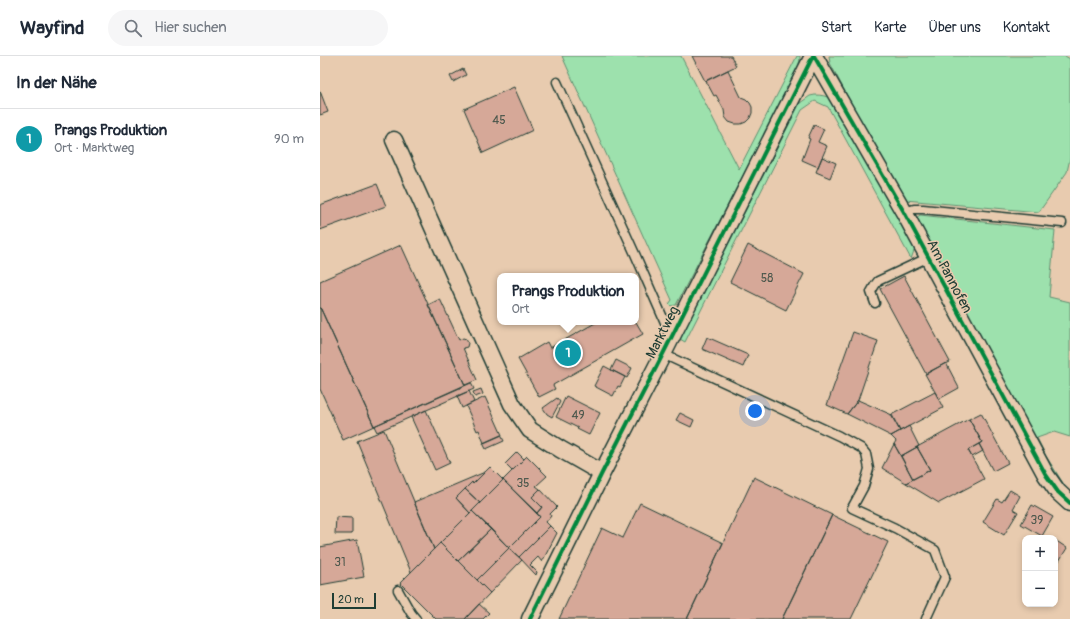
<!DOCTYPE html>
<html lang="de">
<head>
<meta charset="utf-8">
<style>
  :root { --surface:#fff; --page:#f6f6f7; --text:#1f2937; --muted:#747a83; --line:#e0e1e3; --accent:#1a73e8 }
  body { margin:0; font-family:Pangolin,sans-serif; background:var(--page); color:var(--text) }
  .controls { position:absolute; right:12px; bottom:12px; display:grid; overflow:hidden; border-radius:8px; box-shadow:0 2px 6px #0003 }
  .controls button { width:36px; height:36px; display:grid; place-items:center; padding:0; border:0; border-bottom:1px solid var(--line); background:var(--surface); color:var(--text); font:20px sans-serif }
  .scale { position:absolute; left:12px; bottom:10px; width:44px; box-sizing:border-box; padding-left:4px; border:2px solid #1f3d34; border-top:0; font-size:11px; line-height:14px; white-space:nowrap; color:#1f3d34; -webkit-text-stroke:3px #e8cbaf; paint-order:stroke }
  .you { position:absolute; left:435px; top:355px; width:14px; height:14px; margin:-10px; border:3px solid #fff; border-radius:50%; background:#1a73e8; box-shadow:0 0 0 6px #1a73e833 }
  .badge { display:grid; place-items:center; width:26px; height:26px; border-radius:50%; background:var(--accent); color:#fff; font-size:13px; font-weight:700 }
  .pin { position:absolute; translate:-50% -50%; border:2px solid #fff; box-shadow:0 1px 4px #0006 }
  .popup { position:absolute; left:177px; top:217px; width:142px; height:52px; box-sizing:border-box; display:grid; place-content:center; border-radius:8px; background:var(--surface); filter:drop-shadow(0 1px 3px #0005); font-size:13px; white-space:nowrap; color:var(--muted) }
  .popup b { font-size:15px; color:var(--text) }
  .popup::after { content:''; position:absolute; left:50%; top:100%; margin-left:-8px; border:8px solid transparent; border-top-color:var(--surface) }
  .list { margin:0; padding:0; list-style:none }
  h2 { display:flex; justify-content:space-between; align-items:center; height:52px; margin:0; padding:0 16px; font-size:17px }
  h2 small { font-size:13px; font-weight:400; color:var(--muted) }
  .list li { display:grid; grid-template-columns:26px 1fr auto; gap:12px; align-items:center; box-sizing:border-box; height:60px; padding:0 16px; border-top:1px solid var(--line) }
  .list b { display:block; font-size:15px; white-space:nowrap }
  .list p { margin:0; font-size:13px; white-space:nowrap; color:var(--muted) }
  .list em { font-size:13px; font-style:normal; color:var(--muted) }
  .icon { flex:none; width:22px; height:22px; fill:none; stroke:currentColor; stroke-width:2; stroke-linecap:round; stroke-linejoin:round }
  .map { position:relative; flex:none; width:750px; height:563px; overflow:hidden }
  header { display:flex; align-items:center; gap:24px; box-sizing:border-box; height:56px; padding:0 20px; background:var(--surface); border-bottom:1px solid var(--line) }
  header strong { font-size:19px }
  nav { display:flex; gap:22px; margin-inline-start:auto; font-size:14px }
  .search { width:280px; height:36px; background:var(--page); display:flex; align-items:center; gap:10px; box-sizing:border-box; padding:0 14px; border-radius:22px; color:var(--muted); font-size:15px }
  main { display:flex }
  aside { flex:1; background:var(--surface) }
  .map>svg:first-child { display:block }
  .green { fill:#9de1ad; stroke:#5e8f70 }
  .building { fill:#d6a898; stroke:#1f3d34 }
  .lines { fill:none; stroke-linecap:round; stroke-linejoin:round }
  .lane-casing { stroke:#1f3d34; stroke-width:11 }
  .street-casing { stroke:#1f3d34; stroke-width:19 }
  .lane { stroke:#e8cbaf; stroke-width:8 }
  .street { stroke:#e8cbaf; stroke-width:16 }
  .cycleway-casing { stroke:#e8cbaf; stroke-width:6 }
  .cycleway { stroke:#00873e; stroke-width:4 }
  .labels { text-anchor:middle; stroke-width:3; stroke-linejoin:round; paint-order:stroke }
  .number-label { font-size:12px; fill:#4d584d }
  .street-label { font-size:14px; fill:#1f3d34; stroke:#e8cbaf }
</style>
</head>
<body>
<header>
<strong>Wayfind</strong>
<div class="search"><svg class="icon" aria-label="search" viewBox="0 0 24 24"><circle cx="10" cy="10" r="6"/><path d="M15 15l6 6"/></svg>Hier suchen</div>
<nav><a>Start</a><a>Karte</a><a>Über uns</a><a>Kontakt</a></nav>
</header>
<main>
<aside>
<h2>In der Nähe<small></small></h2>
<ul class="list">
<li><span class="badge" style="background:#0f9aa8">1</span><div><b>Prangs Produktion</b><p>Ort · Marktweg</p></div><em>90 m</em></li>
</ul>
</aside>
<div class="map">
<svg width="750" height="563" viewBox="0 0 750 563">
  <rect width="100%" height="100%" fill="#e8cbaf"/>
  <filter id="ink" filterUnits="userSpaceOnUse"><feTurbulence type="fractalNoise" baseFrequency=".025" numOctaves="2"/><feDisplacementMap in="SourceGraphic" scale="8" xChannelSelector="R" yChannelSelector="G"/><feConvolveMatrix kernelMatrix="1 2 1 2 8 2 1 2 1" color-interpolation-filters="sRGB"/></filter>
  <g filter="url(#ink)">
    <path class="green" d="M 242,0 L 361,0 L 419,113 L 477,0 L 480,0 C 480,8 477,14 474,21 L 356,249 L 351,250 L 349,248 L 352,244 Z
      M 509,0 L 745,0 L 750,3 L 750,102 L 747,116 L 719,156 L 585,144 L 543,70 L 510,7 Z
      M 495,39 C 502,39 506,40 512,43 L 595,192 L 591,203 L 508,51 L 495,45 L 482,54 L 365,286 L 360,283 L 480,47 L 490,40 Z
      M 600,159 L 735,174 L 729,241 L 750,246 L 750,381 L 734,376 L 717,382 L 726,400 L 748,435 L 734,420 L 596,162 Z"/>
    <path class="building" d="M 372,0 L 411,0 L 416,10 L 385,25 Z
      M 143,13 L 146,19 L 133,26 L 130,20 Z
      M 408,14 L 421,41 L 426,43 L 430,47 L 432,51 L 432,57 L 430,62 L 426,66 L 421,68 L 415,68 L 409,66 L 405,61 L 404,54 L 396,39 L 394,40 L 386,25 Z
      M 194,31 L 213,74 L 163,97 L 144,53 Z
      M 0,35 L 8,56 L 0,59 Z
      M 494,69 L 504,73 L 498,86 L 507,90 L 498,111 L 482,104 L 490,83 L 488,82 Z
      M 502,101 L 516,107 L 510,122 L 496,116 Z
      M 57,128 L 66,150 L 0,174 L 0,149 Z
      M 81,189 L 145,329 L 54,370 L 0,251 L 0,225 Z
      M 428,189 L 484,218 L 466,254 L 410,226 Z
      M 584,220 L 630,306 L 626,308 L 626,307 L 606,318 L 560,233 Z
      M 120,243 L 139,284 L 143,282 L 146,283 L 148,287 L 147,291 L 143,292 L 157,324 L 145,329 L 108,249 Z
      M 0,251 L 54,370 L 23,384 L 0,333 Z
      M 277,266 L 316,266 L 323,278 L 233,329 L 235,333 L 219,341 L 198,303 L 227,286 L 230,292 Z
      M 533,276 L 558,285 L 538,344 L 527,358 L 507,349 Z
      M 387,281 L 428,299 L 423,311 L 382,293 Z
      M 296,304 L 312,312 L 307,322 L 291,314 Z
      M 626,307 L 639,332 L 619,343 L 605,318 Z
      M 284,310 L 305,321 L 300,331 L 298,330 L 293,340 L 274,330 Z
      M 151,327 L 154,333 L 57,376 L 54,370 Z
      M 161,333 L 163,338 L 155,341 L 153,336 Z
      M 149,335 L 154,346 L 142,352 L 137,340 Z
      M 615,336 L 623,352 L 580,375 L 571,359 Z
      M 246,340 L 280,357 L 269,379 L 257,373 L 258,372 L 236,361 Z
      M 165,341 L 182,379 L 164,387 L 159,374 L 157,375 L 146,350 Z
      M 237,342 L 240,346 L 232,361 L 227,358 L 223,352 Z
      M 538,344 L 572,359 L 580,375 L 571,380 L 527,358 Z
      M 106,354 L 130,407 L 115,414 L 91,361 Z
      M 360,357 L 374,364 L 371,371 L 356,364 Z
      M 661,357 L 688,407 L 673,415 L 659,388 L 662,386 L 649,363 Z
      M 649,363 L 662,386 L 648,394 L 664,423 L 619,447 L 586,427 L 610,414 L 597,391 Z
      M 589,370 L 599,390 L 581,400 L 574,388 L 576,385 L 571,380 Z
      M 64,374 L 114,493 L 91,516 L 37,385 Z
      M 181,379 L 184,385 L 166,393 L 163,387 Z
      M 574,388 L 593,423 L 586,427 L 562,412 Z
      M 659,388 L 663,395 L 652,401 L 648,394 Z
      M 597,391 L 610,414 L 593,423 L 581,400 Z
      M 197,396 L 204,403 L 192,415 L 185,408 Z
      M 207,400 L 227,420 L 216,430 L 220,433 L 212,441 L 222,451 L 217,457 L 183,424 Z
      M 170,411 L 183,424 L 160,447 L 145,433 L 152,426 L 153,428 Z
      M 165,416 L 153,428 L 152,426 L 136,442 L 150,457 L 114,493 L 94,446 Z
      M 434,421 L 512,459 L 462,563 L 367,563 Z
      M 183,424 L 220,461 L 189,492 L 152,455 Z
      M 145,433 L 160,447 L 150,457 L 136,442 Z
      M 220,433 L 237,451 L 230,458 L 231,460 L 226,466 L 230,470 L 199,501 L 189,492 L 220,461 L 217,457 L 222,451 L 212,441 Z
      M 690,434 L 700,440 L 693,453 L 698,456 L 684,479 L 663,466 L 677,443 L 682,446 Z
      M 320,447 L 403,487 L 367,563 L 239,563 L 282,472 L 303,482 Z
      M 712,449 L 733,461 L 722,480 L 701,468 Z
      M 152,455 L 171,473 L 138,505 L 120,487 Z
      M 512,459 L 568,486 L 531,563 L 462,563 Z
      M 16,461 L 32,462 L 32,478 L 15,478 Z
      M 230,470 L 237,477 L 222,506 L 218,501 L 210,509 L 217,516 L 216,519 L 199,501 Z
      M 171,473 L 189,492 L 157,524 L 138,505 Z
      M 37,484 L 44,521 L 0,529 L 0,491 Z
      M 735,484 L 747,492 L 739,505 L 735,503 Z
      M 120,487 L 170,537 L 145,563 L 116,563 L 80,527 Z
      M 189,492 L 202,504 L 170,537 L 157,524 Z
      M 159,548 L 169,557 L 163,563 L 145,563 Z"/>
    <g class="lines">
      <defs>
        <path id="lane" d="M 237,26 L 315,198 L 351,280
          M 584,156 L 594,153 L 603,153 L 742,167
          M 555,247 L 551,236 L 555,229 L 558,225 L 607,202
          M 343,298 L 519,380 L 541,392 L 546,398 L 549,413 L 544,430 L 532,452 L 575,472 L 615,494 L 625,521 L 606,563
          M 78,534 L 91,557 L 96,563"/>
        <path id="street" d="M 494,0 L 584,156 L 726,419 L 738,436 L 750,447
          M 74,84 L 192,348 L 210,374 L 240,393 L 282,417
          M 210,563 L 282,417 L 343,298 L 493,0"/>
      </defs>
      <use href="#lane" class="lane-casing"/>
      <use href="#street" class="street-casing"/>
      <use href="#lane" class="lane"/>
      <use href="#street" class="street"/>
      <defs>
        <path id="cycleway" d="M 494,0 L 584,156 L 726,419 L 738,436 L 750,447
          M 210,563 L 282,417 L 343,298 L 493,0"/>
      </defs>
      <use href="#cycleway" class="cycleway-casing"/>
      <use href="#cycleway" class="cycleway"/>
    </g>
  </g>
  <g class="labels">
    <g class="number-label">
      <text x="179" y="68">45</text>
      <text x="447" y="226">58</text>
      <text x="258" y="363">49</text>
      <text x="203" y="431">35</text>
      <text x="717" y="468">39</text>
      <text x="20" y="510">31</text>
    </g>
    <g class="street-label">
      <text transform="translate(630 220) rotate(62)" y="5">Am Pannofen</text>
      <text transform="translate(342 276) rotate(-63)" y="5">Marktweg</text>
    </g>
  </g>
</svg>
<div class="controls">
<button>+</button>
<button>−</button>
</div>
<div class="scale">20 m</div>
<div class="you"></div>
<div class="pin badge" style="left:248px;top:297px;background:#0f9aa8">1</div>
<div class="popup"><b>Prangs Produktion</b>Ort</div>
</div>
</main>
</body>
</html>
